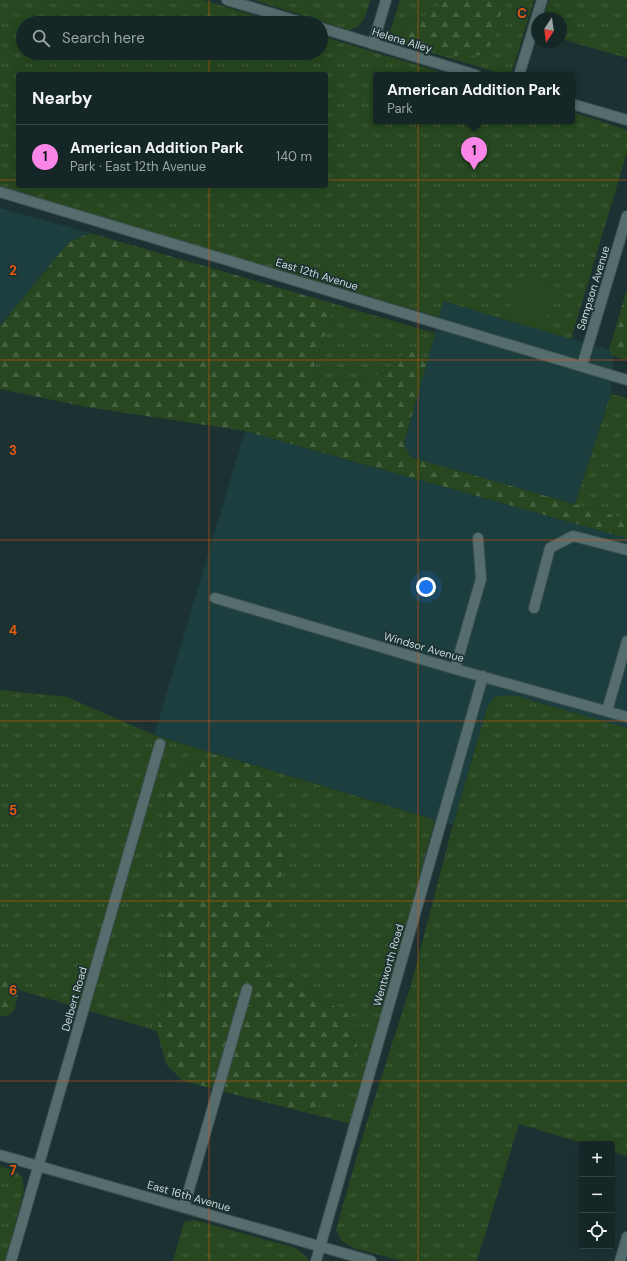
<!DOCTYPE html>
<html lang="en">
<head>
<meta charset="utf-8">
<style>
  :root { --surface:#152626; --page:#1e2e2e; --text:#f1f3f6; --muted:#9da5a7; --line:#344343; --accent:#fa87e7 }
  body { margin:0; font-family:"DM Sans",sans-serif; background:var(--page); color:var(--text) }
  .controls { position:absolute; right:12px; bottom:12px; display:grid; overflow:hidden; border-radius:4px; box-shadow:0 4px 16px #0002 }
  .controls button { width:36px; height:36px; display:grid; place-items:center; padding:0; border:0; border-bottom:1px solid var(--line); background:var(--surface); color:var(--text); font:20px sans-serif }
  .compass { position:absolute; left:531px; top:12px; width:36px; height:36px; border-radius:50%; background:var(--surface); box-shadow:0 4px 16px #0002; rotate:193deg }
  .you { position:absolute; left:426px; top:587px; width:14px; height:14px; margin:-10px; border:3px solid #fff; border-radius:50%; background:#1a73e8; box-shadow:0 0 0 6px #1a73e833 }
  .badge { display:grid; place-items:center; width:26px; height:26px; border-radius:50%; background:var(--accent); color:#111; font-size:13px; font-weight:700 }
  .pin { position:absolute; translate:-50% -33px; filter:drop-shadow(0 1px 2px #0008) }
  .pin::after { content:''; position:absolute; top:21px; width:14px; height:12px; background:inherit; clip-path:polygon(0 0,100% 0,50% 100%) }
  .popup { position:absolute; left:373px; top:72px; width:202px; height:52px; box-sizing:border-box; display:grid; place-content:center; border-radius:4px; background:var(--surface); filter:drop-shadow(0 1px 3px #0005); font-size:13px; white-space:nowrap; color:var(--muted) }
  .popup b { font-size:15px; color:var(--text) }
  .popup::after { content:''; position:absolute; left:50%; top:100%; margin-left:-8px; border:8px solid transparent; border-top-color:var(--surface) }
  .list { margin:0; padding:0; list-style:none }
  h2 { display:flex; justify-content:space-between; align-items:center; height:52px; margin:0; padding:0 16px; font-size:17px }
  h2 small { font-size:13px; font-weight:400; color:var(--muted) }
  .list li { display:grid; grid-template-columns:26px 1fr auto; gap:12px; align-items:center; box-sizing:border-box; height:64px; padding:0 16px; border-top:1px solid var(--line) }
  .list b { display:block; font-size:15px; white-space:nowrap }
  .list p { margin:0; font-size:13px; white-space:nowrap; color:var(--muted) }
  .list em { font-size:13px; font-style:normal; color:var(--muted) }
  .icon { flex:none; width:22px; height:22px; fill:none; stroke:currentColor; stroke-width:2; stroke-linecap:round; stroke-linejoin:round }
  .map { position:relative; flex:none; width:627px; height:1261px; overflow:hidden }
  .search { position:absolute; background:var(--surface); box-shadow:0 4px 16px #0002; left:16px; top:16px; width:312px; height:44px; display:flex; align-items:center; gap:10px; box-sizing:border-box; padding:0 14px; border-radius:22px; color:var(--muted); font-size:15px }
  .panel { position:absolute; background:var(--surface); box-shadow:0 4px 16px #0002; left:16px; top:72px; width:312px; height:116px; border-radius:4px }
  .map>svg:first-child { display:block }
  .built { fill:#1d3e3e }
  .grass { fill:url(#grass-tufts); fill-rule:evenodd }
  .forest { fill:url(#forest-firs) }
  .pitch { fill:#264720 }
  .lines { fill:none; stroke-linecap:round; stroke-linejoin:round }
  .service-casing { stroke:#3b4f4f; stroke-width:12 }
  .minor-casing { stroke:#3b4f4f; stroke-width:12 }
  .service { stroke:#566d6d; stroke-width:10 }
  .minor { stroke:#566d6d; stroke-width:10 }
  .grid { fill:none; stroke:#e8590c; stroke-width:1; stroke-opacity:0.55 }
  .labels { text-anchor:middle; stroke-width:3.5; stroke-linejoin:round; paint-order:stroke }
  .street-label { font-size:11px; fill:#cad7d7; stroke:#1c3232 }
  .grid-label { font-size:13px; text-anchor:middle; font-weight:bold; fill:#e8590c; stroke:#1c3232; stroke-width:3.5; stroke-linejoin:round; paint-order:stroke }
</style>
</head>
<body>
<div class="map">
<svg width="627" height="1261" viewBox="0 0 627 1261">
  <defs>
    <pattern id="grass-tufts" width="24" height="20" patternUnits="userSpaceOnUse"><rect width="24" height="20" fill="#264720"/><path d="M3 7l-1-3M5 7V3M7 7l1-3M15 17l-1-3M17 17v-4M19 17l1-3" fill="none" stroke="#446140"/></pattern>
    <pattern id="forest-firs" width="22" height="20" patternUnits="userSpaceOnUse"><rect width="22" height="20" fill="#264720"/><path d="M5 1l3.5 6h-7zM16 11l3.5 6h-7z" fill="#446140"/></pattern>
  </defs>
  <rect width="100%" height="100%" fill="#1c3232"/>
  <path class="built" d="M 0,208 L 90,233 L 69,242 L 0,326 Z
    M 443,301 L 609,350 L 613,356 L 611,394 L 575,504 L 410,457 L 404,443 L 426,366 Z
    M 245,431 L 627,538 L 627,728 L 513,695 L 494,697 L 487,708 L 453,825 L 154,735 Z"/>
  <path class="grass" d="M 0,0 L 203,0 L 278,23 L 23,23 L 23,53 L 321,53 L 321,36 L 450,75 L 376,75 L 376,121 L 572,121 L 572,112 L 627,130 L 627,152 L 571,339 L 443,301 L 439,317 L 0,188 ZM 18,74 L 326,74 L 326,186 L 18,186 Z
    M 254,0 L 370,0 C 366,15 365,25 349,30 Z
    M 400,0 L 445,0 L 427,14 L 406,27 L 391,40 L 390,32 Z
    M 505,0 L 534,0 L 511,75 L 505,75 L 443,56 L 481,55 L 492,44 Z
    M 549,0 L 627,0 L 627,58 L 561,39 L 561,18 L 543,18 Z
    M 335,304 L 435,333 L 426,366 L 421,353 L 407,351 L 384,373 L 356,381 L 331,380 L 311,375 Z
    M 611,394 L 627,398 L 627,519 L 575,504 Z
    M 0,690 L 67,697 L 154,735 L 216,754 L 176,770 L 162,806 L 166,990 L 157,1031 L 19,990 L 5,977 L 0,976 Z
    M 513,695 L 627,728 L 627,1156 L 612,1152 L 612,1144 L 586,1144 L 519,1124 L 477,1261 L 403,1261 L 353,1248 L 342,1241 L 336,1230 L 365,1128 L 411,985 L 453,825 L 487,708 L 494,697 Z
    M 257,766 L 435,820 L 352,1124 L 304,1112 L 331,1100 L 357,1046 L 354,1017 L 268,970 L 265,942 L 286,858 Z
    M 0,1166 L 13,1170 L 22,1177 L 24,1191 L 5,1261 L 0,1261 Z
    M 194,1220 L 296,1248 L 307,1258 L 308,1261 L 173,1261 L 184,1222 Z"/>
  <path class="forest" d="M 445,0 L 505,0 L 492,44 L 481,55 L 443,56 L 391,40 L 406,27 L 427,14 Z
    M 90,233 L 335,304 L 311,375 L 331,380 L 356,381 L 384,373 L 406,351 L 421,353 L 426,366 L 404,443 L 410,457 L 627,519 L 627,538 L 245,431 L 87,407 L 0,389 L 0,326 L 69,242 Z
    M 627,289 L 627,360 L 613,356 L 609,350 Z
    M 216,754 L 257,766 L 281,801 L 286,858 L 265,942 L 268,970 L 354,1017 L 357,1046 L 349,1083 L 331,1100 L 304,1112 L 183,1081 L 166,1064 L 157,1031 L 166,990 L 162,806 L 176,770 Z
    M 0,976 L 5,977 L 19,990 L 14,1011 L 6,1017 L 0,1015 Z"/>
  <path class="pitch" d="M 519,277 L 555,287 L 543,330 L 507,320 Z"/>
  <g class="lines">
    <defs>
      <path id="service" d="M 227,0 L 304,23
        M 321,28 L 476,75
        M 519,75 L 542,0
        M 572,104 L 627,120
        M 534,608 L 550,548 L 573,536 L 627,550
        M 455,669 L 481,579 L 478,538
        M 607,711 L 627,641
        M 184,1207 L 247,989"/>
      <path id="minor" d="M 373,44 L 386,0
        M 0,192 L 627,380
        M 582,366 L 627,216
        M 215,598 L 455,669 L 627,717
        M 0,1155 L 371,1261
        M 11,1261 L 160,744
        M 316,1261 L 483,676
        M 620,1261 L 627,1237"/>
    </defs>
    <use href="#service" class="service-casing"/>
    <use href="#minor" class="minor-casing"/>
    <use href="#service" class="service"/>
    <use href="#minor" class="minor"/>
  </g>
  <path class="grid" d="M 209,0 L 209,23M 418,0 L 418,1261M 209,53 L 209,74M 0,180 L 18,180M 326,180 L 627,180M 209,186 L 209,1261M 0,360 L 627,360M 0,540 L 627,540M 0,721 L 627,721M 0,901 L 627,901M 0,1081 L 627,1081"/>
  <g class="labels">
    <g class="street-label">
      <text transform="translate(402 40) rotate(17)" y="4">Helena Alley</text>
      <text transform="translate(317 274) rotate(17)" y="4">East 12th Avenue</text>
      <text transform="translate(593 288) rotate(-73)" y="4">Sampson Avenue</text>
      <text transform="translate(424 647) rotate(16)" y="4">Windsor Avenue</text>
      <text transform="translate(388 965) rotate(-74)" y="4">Wentworth Road</text>
      <text transform="translate(74 999) rotate(-74)" y="4">Delbert Road</text>
      <text transform="translate(189 1196) rotate(16)" y="4">East 16th Avenue</text>
    </g>
  </g>
  <g class="grid-label">
    <text x="522" y="18">C</text>
    <text x="13" y="275">2</text>
    <text x="13" y="455">3</text>
    <text x="13" y="635">4</text>
    <text x="13" y="815">5</text>
    <text x="13" y="995">6</text>
    <text x="13" y="1175">7</text>
  </g>
</svg>
<div class="controls">
<button>+</button>
<button>−</button>
<button><svg class="icon" aria-label="locate" viewBox="0 0 24 24"><circle cx="12" cy="12" r="6"/><path d="M12 2v4M12 18v4M2 12h4M18 12h4"/></svg></button>
</div>
<svg class="compass" viewBox="-18 -18 36 36"><path d="M0-13l5 13h-10z" fill="#e53935"/><path d="M0 13l5-13h-10z" fill="#9da5a7"/></svg>
<div class="you"></div>
<div class="pin badge" style="left:474px;top:170px">1</div>
<div class="popup"><b>American Addition Park</b>Park</div>
<div class="search"><svg class="icon" aria-label="search" viewBox="0 0 24 24"><circle cx="10" cy="10" r="6"/><path d="M15 15l6 6"/></svg>Search here</div>
<section class="panel">
<h2>Nearby<small></small></h2>
<ul class="list">
<li><span class="badge">1</span><div><b>American Addition Park</b><p>Park · East 12th Avenue</p></div><em>140 m</em></li>
</ul>
</section>
</div>
</body>
</html>
